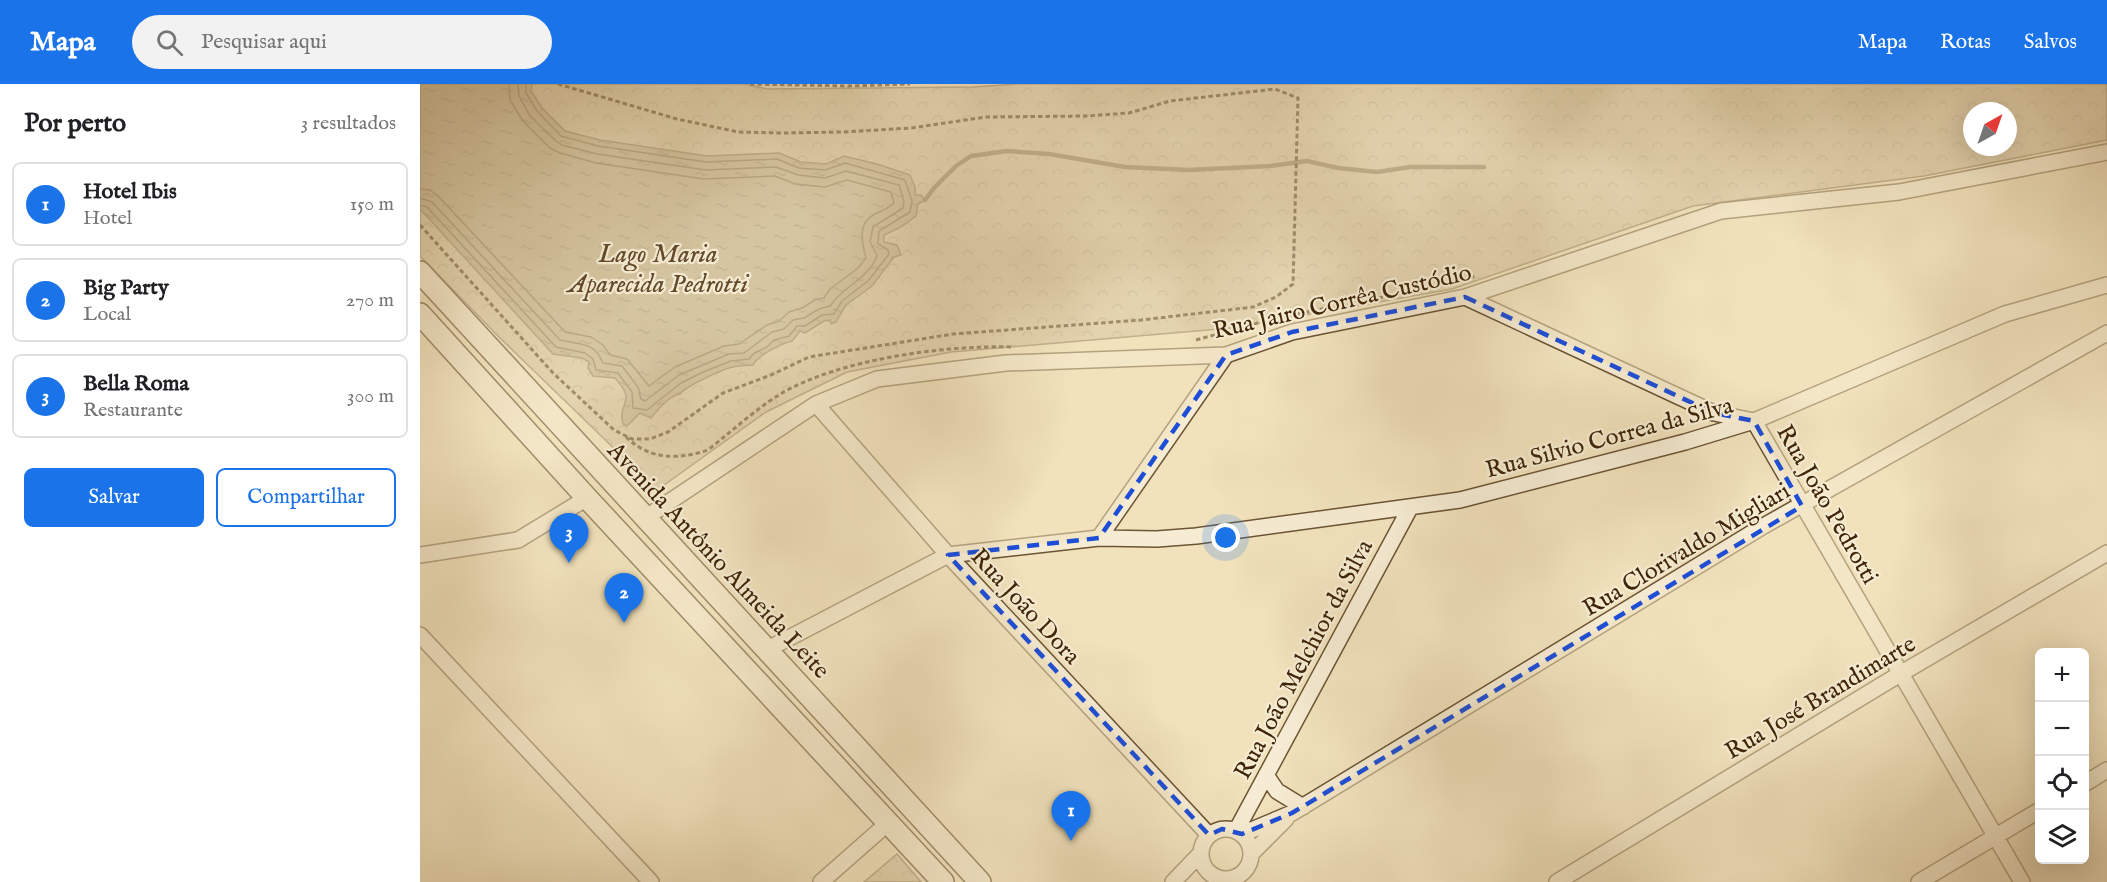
<!DOCTYPE html>
<html lang="pt">
<head>
<meta charset="utf-8">
<style>
  :root { --surface:#fff; --page:#f2f2f2; --text:#202124; --muted:#757577; --line:#e0e0e0; --accent:#1a73e8 }
  body { margin:0; font-family:"IM FELL English",serif; background:var(--page); color:var(--text) }
  .controls { position:absolute; right:18px; bottom:18px; display:grid; overflow:hidden; border-radius:9px; box-shadow:0 6px 24px #0002 }
  .controls button { width:54px; height:54px; display:grid; place-items:center; padding:0; border:0; border-bottom:2px solid var(--line); background:var(--surface); color:var(--text); font:30px sans-serif }
  .compass { position:absolute; left:1543px; top:18px; width:54px; height:54px; border-radius:50%; background:var(--surface); box-shadow:0 6px 24px #0002; rotate:40deg }
  .you { position:absolute; left:806px; top:454px; width:21px; height:21px; margin:-15px; border:4px solid #fff; border-radius:50%; background:#1a73e8; box-shadow:0 0 0 9px #1a73e833 }
  .badge { display:grid; place-items:center; width:39px; height:39px; border-radius:50%; background:var(--accent); color:#fff; font-size:20px; font-weight:700 }
  .pin { position:absolute; translate:-50% -50px; filter:drop-shadow(0 2px 3px #0008) }
  .pin::after { content:''; position:absolute; top:32px; width:21px; height:18px; background:inherit; clip-path:polygon(0 0,100% 0,50% 100%) }
  .list { margin:0; padding:0; list-style:none }
  h2 { display:flex; justify-content:space-between; align-items:center; height:78px; margin:0; padding:0 24px; font-size:26px }
  h2 small { font-size:20px; font-weight:400; color:var(--muted) }
  .list li { display:grid; grid-template-columns:39px 1fr auto; gap:18px; align-items:center; box-sizing:border-box; height:84px; margin:0 12px 12px; padding:0 12px; border:2px solid var(--line); border-radius:9px }
  .list b { display:block; font-size:22px; white-space:nowrap }
  .list p { margin:0; font-size:20px; white-space:nowrap; color:var(--muted) }
  .list em { font-size:20px; font-style:normal; color:var(--muted) }
  .actions { display:flex; gap:12px; padding:18px 24px }
  .actions a { flex:1; padding:14px 0; border:2px solid var(--accent); border-radius:9px; text-align:center; font-size:21px; color:var(--accent) }
  .actions .main { background:var(--accent); color:#fff }
  .icon { flex:none; width:33px; height:33px; fill:none; stroke:currentColor; stroke-width:2; stroke-linecap:round; stroke-linejoin:round }
  .map { position:relative; flex:none; width:1687px; height:798px; overflow:hidden }
  header { display:flex; align-items:center; gap:36px; box-sizing:border-box; height:84px; padding:0 30px; background:var(--accent); color:#fff }
  header strong { font-size:28px }
  nav { display:flex; gap:33px; margin-inline-start:auto; font-size:21px }
  .search { width:420px; height:54px; background:var(--page); display:flex; align-items:center; gap:15px; box-sizing:border-box; padding:0 21px; border-radius:33px; color:var(--muted); font-size:22px }
  main { display:flex }
  aside { flex:1; background:var(--surface) }
  .map>svg:first-child { display:block }
  .forest { fill:url(#forest-crowns); stroke:#897452; stroke-width:1.5; fill-rule:evenodd }
  .water { fill:url(#water-ripples); stroke:#85704e; stroke-width:1.5 }
  .lines { fill:none; stroke-linecap:round; stroke-linejoin:round }
  .shore { stroke:#7a6442; stroke-width:1.5 }
  .stream { stroke:#85704e; stroke-width:4.5 }
  .street-casing { stroke:#6c5434; stroke-width:18 }
  .secondary-casing { stroke:#3f2506; stroke-width:24 }
  .path { stroke:#3f2506; stroke-width:3; stroke-dasharray:4.5 3; stroke-linecap:butt }
  .street { stroke:#f6ecd3; stroke-width:15 }
  .secondary { stroke:#f6ecd3; stroke-width:21 }
  .marked { fill:none; stroke:#1d4ed8; stroke-width:4.5; stroke-dasharray:12 8; stroke-linejoin:round }
  .labels { text-anchor:middle; stroke-width:4.5; stroke-linejoin:round; paint-order:stroke }
  .street-label { font-size:24px; fill:#3f2506; stroke:#f6ecd3 }
  .water-label { font-size:26px; font-style:italic; fill:#624a2a; stroke:#f6ecd3 }
</style>
</head>
<body>
<header>
<strong>Mapa</strong>
<div class="search"><svg class="icon" aria-label="search" viewBox="0 0 24 24"><circle cx="10" cy="10" r="6"/><path d="M15 15l6 6"/></svg>Pesquisar aqui</div>
<nav><a>Mapa</a><a>Rotas</a><a>Salvos</a></nav>
</header>
<main>
<aside>
<h2>Por perto<small>3 resultados</small></h2>
<ul class="list">
<li><span class="badge">1</span><div><b>Hotel Ibis</b><p>Hotel</p></div><em>150 m</em></li>
<li><span class="badge">2</span><div><b>Big Party</b><p>Local</p></div><em>270 m</em></li>
<li><span class="badge">3</span><div><b>Bella Roma</b><p>Restaurante</p></div><em>300 m</em></li>
</ul>
<div class="actions"><a class="main">Salvar</a><a>Compartilhar</a></div>
</aside>
<div class="map">
<svg width="1687" height="798" viewBox="0 0 1687 798">
  <defs>
    <pattern id="forest-crowns" width="20" height="18" patternUnits="userSpaceOnUse" patternTransform="scale(1.5)"><rect width="20" height="18" fill="#d3c29d"/><path d="M2 6a3 3 0 1 1 6 0M12 15a3 3 0 1 1 6 0" fill="none" stroke="#b6a786"/></pattern>
    <pattern id="water-ripples" width="26" height="14" patternUnits="userSpaceOnUse" patternTransform="scale(1.5)"><rect width="26" height="14" fill="#b4a27e"/><path d="M2 4q2-2 4 0t4 0M15 11q2-2 4 0t4 0" fill="none" stroke="#948465"/></pattern>
  </defs>
  <rect width="100%" height="100%" fill="#f1e2bc"/>
  <filter id="stains"><feTurbulence type="fractalNoise" baseFrequency=".00333" numOctaves="4"/><feColorMatrix values="0 0 0 0 .2 0 0 0 0 .09 0 0 0 0 .02 0 0 0 .5 -.17"/></filter>
  <radialGradient id="worn" r=".72"><stop offset=".6" stop-color="#630" stop-opacity="0"/><stop offset="1" stop-color="#630" stop-opacity=".3"/></radialGradient>
  <path class="forest" d="M 0,0 L 324,0 L 347,5 L 553,3 L 598,0 L 1687,0 L 1687,56 L 1504,92 L 1273,122 L 1032,205 L 811,244 L 531,268 L 427,288 L 346,328 L 237,406 L 79,253 L 0,172 ZM 1552,27 L 1588,27 L 1588,63 L 1552,63 Z
    M 477,770 L 501,798 L 444,798 Z"/>
  <path class="water" d="M 0,0 L 112,0 L 111,7 L 122,24 L 145,47 L 180,56 L 287,72 L 359,69 L 381,78 L 406,80 L 424,72 L 457,80 L 490,91 L 495,103 L 495,111 L 501,111 L 505,116 L 498,120 L 496,132 L 479,144 L 464,151 L 464,158 L 477,161 L 481,171 L 474,173 L 452,202 L 426,221 L 416,238 L 411,240 L 410,236 L 404,237 L 385,249 L 380,247 L 372,257 C 361,260 339,270 333,281 C 326,282 320,281 313,283 C 303,285 266,302 260,310 C 249,312 238,325 231,334 L 220,329 L 207,342 L 203,340 C 197,318 218,319 195,294 L 173,292 L 168,284 L 169,278 L 162,274 L 133,270 L 0,125 Z"/>
  <g class="lines">
    <path class="shore" d="M 0,105 L 10,106 L 18,112 L 145,248 L 171,253 L 183,261 L 190,271 L 207,275 L 229,302 L 255,283 L 304,262 L 319,260 L 347,241 L 359,237 L 369,228 L 382,224 L 395,216 L 404,214 L 410,205 L 437,185 L 446,174 C 442,159 437,141 453,131 C 460,127 468,125 474,119 L 471,108 L 427,96 L 405,103 L 375,100 L 355,92 L 284,95 L 176,79 L 140,69 L 130,64 L 103,37 L 90,16 L 89,0
      M 0,114 L 12,118 L 140,256 C 160,261 174,257 183,279 L 202,282 L 218,303 L 221,315 L 225,317 L 259,291 L 309,270 L 324,269 L 352,248 L 364,245 L 373,236 L 384,234 L 399,225 L 410,222 C 422,203 451,193 457,171 L 450,158 L 453,143 L 483,124 L 484,118 L 479,101 L 426,87 L 405,94 L 378,91 L 356,83 L 286,86 L 177,70 L 142,61 L 136,57 L 110,32 L 99,12 L 98,0
      M 0,121 L 7,123 L 136,263 L 165,269 L 173,275 L 176,286 L 198,289 L 212,308 L 213,324 L 227,326 L 261,299 L 283,288 L 311,277 L 329,275 L 333,270 L 347,263 L 354,256 L 369,252 L 377,242 L 385,242 L 402,231 L 414,230 L 422,217 L 448,197 L 469,170 L 468,166 L 458,160 L 459,147 L 490,128 L 492,117 L 485,96 L 425,79 L 405,86 L 379,84 L 357,75 L 286,78 L 178,62 L 141,52 L 117,27 L 106,9 L 106,0"/>
    <path class="stream" d="M 505,116 L 514,104 L 536,82 L 551,72 L 587,67 L 629,70 L 705,83 L 769,86 L 850,82 L 887,77 L 918,84 L 957,88 L 990,83 L 1064,83"/>
    <defs>
      <path id="street" d="M 1045,213 L 1294,329 L 1334,337 L 1602,798
        M 396,320 L 528,471 L 789,751
        M 225,434 L 396,320 L 457,295 L 586,279 L 806,271 L 872,248 L 1045,213 L 1301,127 L 1479,108 L 1687,68
        M 679,454 L 806,271
        M 0,471 L 98,456 L 167,414
        M 0,551 L 231,798
        M 346,566 L 528,471 L 679,454 L 737,455 L 776,452 L 1040,416 L 1265,358 L 1334,337 L 1585,230 L 1687,201
        M 846,691 L 857,707 L 883,723
        M 1664,700 L 1687,686
        M781 770a25 25 0 1 1 50 0a25 25 0 1 1-50 0Z
        M 816,747 L 990,424
        M 822,750 L 872,729 L 1340,444 L 1687,249
        M 831,770 L 866,735
        M 401,798 L 468,739
        M 753,798 L 780,770
        M 1137,798 L 1480,590 L 1687,469
        M 1499,798 L 1620,726"/>
      <path id="secondary" d="M 0,188 L 560,798
        M 0,230 L 167,414 L 523,798"/>
    </defs>
    <use href="#street" class="street-casing"/>
    <use href="#secondary" class="secondary-casing"/>
    <path class="path" d="M 330,0 L 428,2 L 490,0
      M 0,141 L 133,289 L 194,346 L 212,355 L 230,355 L 248,348 L 303,309 L 351,291 L 389,273 L 533,250 L 721,236 L 833,223 L 856,213 L 873,200 L 878,14 L 855,5 L 750,17 L 709,29 L 666,32 L 566,33 L 491,44 L 423,48 L 361,49 L 318,48 L 257,35 L 138,0
      M 1021,201 L 1056,192
      M 776,256 L 856,234 L 968,212
      M 206,353 C 228,374 253,376 282,368 C 290,366 297,358 304,353 C 322,338 342,321 362,309 C 421,275 525,261 592,263"/>
    <use href="#street" class="street"/>
    <use href="#secondary" class="secondary"/>
  </g>
  <path d="M0 0H1687V798H0ZM 1045,213 L 1294,329 L 1334,337 L 1382,422 L 872,729 L 822,750 L 802,745 L 789,751 L 528,471 L 679,454 L 806,271 L 872,248 Z" fill="#f1e2bc" fill-opacity=".55" fill-rule="evenodd"/>
  <path class="marked" d="M 1045,213 L 1294,329 L 1334,337 L 1382,422 L 872,729 L 822,750 L 802,745 L 789,751 L 528,471 L 679,454 L 806,271 L 872,248 Z"/>
  <g class="labels">
    <g class="street-label">
      <text transform="translate(922 217) rotate(-13)" y="8">Rua Jairo Corrêa Custódio</text>
      <text transform="translate(1189 353) rotate(-15)" y="8">Rua Silvio Correa da Silva</text>
      <text transform="translate(1408 420) rotate(60)" y="8">Rua João Pedrotti</text>
      <text transform="translate(1266 465) rotate(-31)" y="8">Rua Clorivaldo Migliari</text>
      <text transform="translate(299 476) rotate(47)" y="8">Avenida Antônio Almeida Leite</text>
      <text transform="translate(606 522) rotate(47)" y="8">Rua João Dora</text>
      <text transform="translate(883 575) rotate(-62)" y="8">Rua João Melchior da Silva</text>
      <text transform="translate(1400 613) rotate(-31)" y="8">Rua José Brandimarte</text>
    </g>
    <g class="water-label">
      <text x="238" y="178">Lago Maria<tspan x="238" dy="30">Aparecida Pedrotti</tspan></text>
    </g>
  </g>
  <rect width="100%" height="100%" filter="url(#stains)"/>
  <rect width="100%" height="100%" fill="url(#worn)"/>
</svg>
<div class="controls">
<button>+</button>
<button>−</button>
<button><svg class="icon" aria-label="locate" viewBox="0 0 24 24"><circle cx="12" cy="12" r="6"/><path d="M12 2v4M12 18v4M2 12h4M18 12h4"/></svg></button>
<button><svg class="icon" aria-label="layers" viewBox="0 0 24 24"><path d="M12 4l9 5-9 5-9-5zM3 14l9 5 9-5"/></svg></button>
</div>
<svg class="compass" viewBox="-18 -18 36 36"><path d="M0-13l5 13h-10z" fill="#e53935"/><path d="M0 13l5-13h-10z" fill="#757577"/></svg>
<div class="you"></div>
<div class="pin badge" style="left:651px;top:757px">1</div>
<div class="pin badge" style="left:204px;top:539px">2</div>
<div class="pin badge" style="left:149px;top:479px">3</div>
</div>
</main>
</body>
</html>
